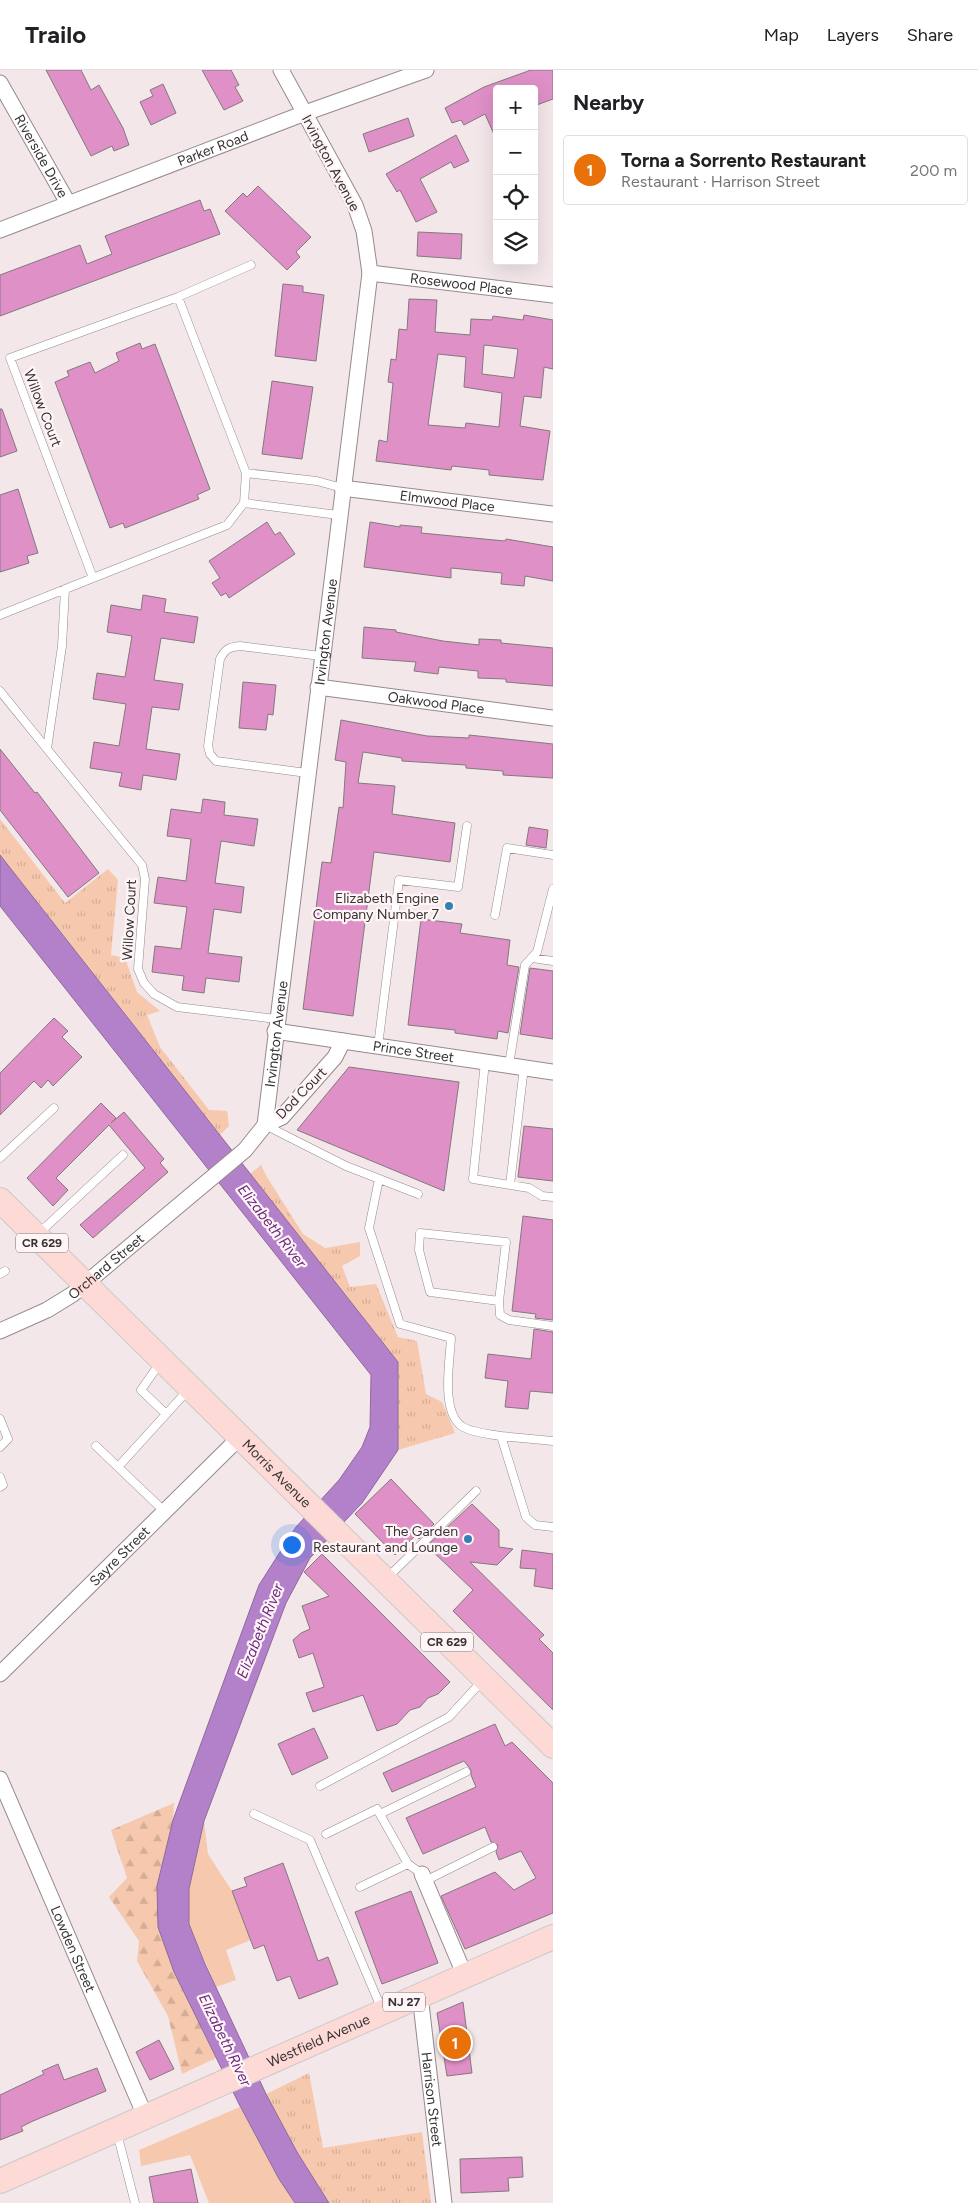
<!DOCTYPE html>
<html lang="en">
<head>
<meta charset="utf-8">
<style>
  :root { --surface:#fff; --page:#f6f6f6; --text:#202124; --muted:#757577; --line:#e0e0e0; --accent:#1a73e8 }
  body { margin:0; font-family:Figtree,sans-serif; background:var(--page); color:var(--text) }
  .controls { position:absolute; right:15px; top:15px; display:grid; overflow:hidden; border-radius:5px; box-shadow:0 5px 20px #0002 }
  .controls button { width:45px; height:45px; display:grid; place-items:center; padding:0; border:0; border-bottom:1px solid var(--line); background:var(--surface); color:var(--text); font:25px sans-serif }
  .you { position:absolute; left:291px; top:1474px; width:18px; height:18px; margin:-12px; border:4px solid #fff; border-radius:50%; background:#1a73e8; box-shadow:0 0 0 8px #1a73e833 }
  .badge { display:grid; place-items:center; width:32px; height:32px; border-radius:50%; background:var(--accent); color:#fff; font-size:16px; font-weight:700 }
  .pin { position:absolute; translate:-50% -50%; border:2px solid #fff; box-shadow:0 1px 5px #0006 }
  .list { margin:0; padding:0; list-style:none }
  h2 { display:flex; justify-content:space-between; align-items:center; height:65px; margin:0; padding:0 20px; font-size:21px }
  h2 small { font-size:16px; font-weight:400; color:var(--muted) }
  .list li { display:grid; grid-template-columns:32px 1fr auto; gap:15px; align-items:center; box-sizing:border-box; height:70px; margin:0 10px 10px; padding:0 10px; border:1px solid var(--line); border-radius:5px }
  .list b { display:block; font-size:19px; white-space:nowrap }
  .list p { margin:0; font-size:16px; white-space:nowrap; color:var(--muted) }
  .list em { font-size:16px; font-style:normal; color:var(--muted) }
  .icon { flex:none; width:28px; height:28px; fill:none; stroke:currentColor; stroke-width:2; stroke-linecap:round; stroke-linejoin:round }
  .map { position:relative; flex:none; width:553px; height:2133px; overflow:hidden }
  header { display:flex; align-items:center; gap:30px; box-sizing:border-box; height:70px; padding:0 25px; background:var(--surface); border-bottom:1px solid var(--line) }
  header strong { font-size:24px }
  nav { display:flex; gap:28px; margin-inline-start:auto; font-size:18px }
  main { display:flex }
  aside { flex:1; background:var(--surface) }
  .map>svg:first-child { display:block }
  .grass { fill:url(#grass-tufts) }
  .forest { fill:url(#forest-firs) }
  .green { fill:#f6c9ae }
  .water { fill:#b381c9; stroke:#8e699c }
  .building { fill:#df90c6; stroke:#82797e; fill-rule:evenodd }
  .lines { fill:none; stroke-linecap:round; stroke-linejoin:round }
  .lane-casing { stroke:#958a8c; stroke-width:9 }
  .street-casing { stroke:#958a8c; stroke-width:17 }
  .primary-casing { stroke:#cbcaca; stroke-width:26 }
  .lane { stroke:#fff; stroke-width:8 }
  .street { stroke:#fff; stroke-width:15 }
  .primary { stroke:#fedad6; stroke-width:24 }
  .poi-dot { fill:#357fb2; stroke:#fff5f7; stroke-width:2 }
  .labels { text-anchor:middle; stroke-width:4.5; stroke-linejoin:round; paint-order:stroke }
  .shield { fill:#fff5f7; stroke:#736c6e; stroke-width:1 }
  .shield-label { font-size:12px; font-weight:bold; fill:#373233 }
  .street-label { font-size:14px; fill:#373233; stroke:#fff5f7 }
  .poi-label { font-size:14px; fill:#373233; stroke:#fff5f7; text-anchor:end }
  .water-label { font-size:15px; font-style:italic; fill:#692a81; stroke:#fff5f7 }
</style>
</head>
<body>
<header>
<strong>Trailo</strong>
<nav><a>Map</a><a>Layers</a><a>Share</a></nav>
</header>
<main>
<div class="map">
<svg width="553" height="2133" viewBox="0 0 553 2133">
  <defs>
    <pattern id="grass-tufts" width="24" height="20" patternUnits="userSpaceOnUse" patternTransform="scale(1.25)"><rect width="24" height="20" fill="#f6c9ae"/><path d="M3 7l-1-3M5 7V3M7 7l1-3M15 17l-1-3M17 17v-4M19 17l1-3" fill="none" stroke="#d4ad96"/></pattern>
    <pattern id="forest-firs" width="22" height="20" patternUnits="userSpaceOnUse" patternTransform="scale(1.25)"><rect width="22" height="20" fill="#f6c9ae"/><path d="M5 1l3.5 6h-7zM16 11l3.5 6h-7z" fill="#d4ad96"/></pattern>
  </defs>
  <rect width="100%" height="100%" fill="#f3e7ea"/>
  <path class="grass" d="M 0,749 L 65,833 L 108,799 L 118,810 L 111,885 L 125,888 L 137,922 L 160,941 L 147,945 L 160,977 L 209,1040 L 227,1041 L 229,1056 L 220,1065 L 0,785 Z
    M 261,1095 L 267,1107 L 303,1164 L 325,1178 L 360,1172 L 360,1186 L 342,1196 L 350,1217 L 376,1214 L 398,1267 L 417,1271 L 426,1324 L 442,1332 L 455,1363 L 398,1380 L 398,1292 L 250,1104 Z
    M 309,2003 L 323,2078 L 422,2062 L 431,2133 L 329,2133 L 297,2082 L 266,2024 Z"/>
  <path class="forest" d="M 174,1733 L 173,1750 L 157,1816 L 174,1902 L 216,1988 L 182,2004 L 168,1946 L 137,1891 L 139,1871 L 109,1827 L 127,1808 L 111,1760 Z"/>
  <path class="green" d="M 204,1751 L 208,1784 L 232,1821 L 251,1870 L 226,1880 L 236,1910 L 216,1917 L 189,1854 L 189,1819 Z
    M 240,2037 L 279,2109 L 295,2133 L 209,2133 L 190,2085 L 141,2096 L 139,2080 Z"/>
  <path class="water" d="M 0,785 L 398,1292 L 398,1380 L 362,1433 L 310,1488 L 286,1533 L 204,1751 L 189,1819 L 189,1854 L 205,1894 L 266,2024 L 297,2082 L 329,2133 L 295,2133 L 279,2109 L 239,2034 L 174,1902 L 158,1857 L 157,1816 L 173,1750 L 259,1515 L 296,1457 L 339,1410 L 362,1377 L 370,1357 L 371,1305 L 0,836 Z"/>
  <path class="building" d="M 46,0 L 81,0 L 91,20 L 99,15 L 123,58 L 129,75 L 114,81 L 112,76 L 91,86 Z
    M 202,0 L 231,0 L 239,15 L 235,17 L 243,31 L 224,40 Z
    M 531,0 L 553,0 L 553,29 L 534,36 L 534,19 L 497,19 L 497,71 L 485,44 L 464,55 L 461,50 L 452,53 L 445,38 L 484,17 Z
    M 163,14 L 176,43 L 151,55 L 140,32 L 153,26 L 150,20 Z
    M 408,48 L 414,66 L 369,82 L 363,64 Z
    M 456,65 L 469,91 L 454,98 L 451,92 L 420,109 L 437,142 L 416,152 L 400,120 L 397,122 L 386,104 Z
    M 258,116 L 311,167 L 296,182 L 300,187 L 287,200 L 225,141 L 243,123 L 247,127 Z
    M 200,130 L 204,141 L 210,139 L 220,164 L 0,246 L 0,205 L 80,175 L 87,194 L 112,184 L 105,166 Z
    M 418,162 L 462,164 L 461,189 L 417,186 Z
    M 283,214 L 303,216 L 303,222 L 324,225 L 316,291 L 275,286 Z
    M 409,229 L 437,230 L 435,262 L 470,265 L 471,249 L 492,250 L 493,246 L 523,250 L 524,245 L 553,250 L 553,299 L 544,297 L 541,328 L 524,326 L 520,356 L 550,361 L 543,410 L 489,405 L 489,400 L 452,396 L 451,400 L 376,391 L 379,370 L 387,372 L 393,313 L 388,312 L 391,289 L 396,290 L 399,259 L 407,260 ZM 484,275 L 518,279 L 514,308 L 482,304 ZM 438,284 L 466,287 L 464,317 L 502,323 L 499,357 L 466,353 L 465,358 L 428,355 Z
    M 140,273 L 142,279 L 155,274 L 210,419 L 197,425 L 199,429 L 125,458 L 123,453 L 110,458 L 55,312 L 69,306 L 67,301 L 90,292 L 95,303 L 119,291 L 116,283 Z
    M 272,311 L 313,317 L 302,389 L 262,384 Z
    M 0,339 L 2,339 L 17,381 L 0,387 Z
    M 18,419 L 38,483 L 27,486 L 29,493 L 0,502 L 0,425 Z
    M 267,452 L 275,465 L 280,462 L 295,484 L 229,528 L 226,523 L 221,526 L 212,513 L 220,508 L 209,491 Z
    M 370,452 L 400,457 L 400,455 L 422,457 L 421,463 L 505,471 L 506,469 L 553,477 L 553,511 L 525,506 L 524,516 L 501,514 L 502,503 L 451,498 L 451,508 L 364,497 Z
    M 143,525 L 166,529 L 164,542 L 198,547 L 194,573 L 161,568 L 154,610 L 183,614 L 179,640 L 152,637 L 146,679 L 180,684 L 176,710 L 143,705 L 141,720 L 119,716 L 122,703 L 90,698 L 94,672 L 119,676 L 126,634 L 93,629 L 97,603 L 125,607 L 132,566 L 107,562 L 111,535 L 141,540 Z
    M 364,557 L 396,560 L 396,562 L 443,571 L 479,575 L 479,569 L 501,570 L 501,573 L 553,578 L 553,616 L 506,612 L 506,609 L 478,608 L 478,601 L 439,597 L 438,604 L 414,601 L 416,592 L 362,588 Z
    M 243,612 L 276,615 L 273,645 L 268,644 L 266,660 L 239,658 Z
    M 341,650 L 427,666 L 469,668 L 469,665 L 553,674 L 553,708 L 503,705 L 503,701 L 466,698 L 466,695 L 402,691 L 402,688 L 363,682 L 358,713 L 395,716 L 392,744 L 455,753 L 450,792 L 374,782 L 353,946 L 303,939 L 322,792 L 331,793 L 339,737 L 343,738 L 346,692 L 335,690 Z
    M 0,679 L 35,723 L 37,722 L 99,803 L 68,827 L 0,740 Z
    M 203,729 L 225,732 L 224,745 L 258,749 L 254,776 L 221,771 L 215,813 L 244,817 L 241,843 L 214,839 L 208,883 L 242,887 L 239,912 L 206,908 L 204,923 L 182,920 L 184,906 L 152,902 L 155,876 L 181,879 L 187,837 L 154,833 L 158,807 L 186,811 L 191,769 L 167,766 L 171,739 L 201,743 Z
    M 529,757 L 548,760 L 546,778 L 526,775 Z
    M 421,849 L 462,854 L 460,863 L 510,870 L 507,895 L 519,897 L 508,963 L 498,961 L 497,969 L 455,963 L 455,960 L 408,955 Z
    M 530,898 L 553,901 L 553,969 L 520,964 Z
    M 54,948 L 68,961 L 62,967 L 82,987 L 53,1016 L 48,1010 L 41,1018 L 34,1011 L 0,1045 L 0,1003 Z
    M 349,997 L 459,1012 L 444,1121 L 297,1060 Z
    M 101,1033 L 116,1048 L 111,1053 L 124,1042 L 164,1089 L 160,1093 L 168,1102 L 93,1168 L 80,1155 L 145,1098 L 109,1055 L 56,1108 L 68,1120 L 53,1136 L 27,1108 Z
    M 524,1056 L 553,1059 L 553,1111 L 518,1107 Z
    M 523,1146 L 553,1150 L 553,1250 L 535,1248 L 536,1244 L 512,1241 Z
    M 534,1259 L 553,1262 L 553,1323 L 530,1321 L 528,1339 L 505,1337 L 508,1311 L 485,1308 L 488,1284 L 531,1289 Z
    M 391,1409 L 434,1454 L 419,1469 L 416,1465 L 395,1485 L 355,1444 Z
    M 472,1434 L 499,1460 L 499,1477 L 513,1479 L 497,1495 L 470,1492 L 544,1565 L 539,1569 L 553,1583 L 553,1640 L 453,1541 L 473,1520 L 427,1476 Z
    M 522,1480 L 553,1484 L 553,1519 L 534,1516 L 536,1499 L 520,1498 Z
    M 322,1484 L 450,1612 L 438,1624 L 428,1628 L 420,1637 L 410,1640 L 397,1654 L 377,1661 L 363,1625 L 313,1642 L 306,1623 L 324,1617 L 313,1583 L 299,1588 L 293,1570 L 301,1563 L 310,1559 L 302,1536 L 329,1526 L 304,1502 Z
    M 495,1654 L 505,1676 L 512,1672 L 553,1713 L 553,1843 L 465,1879 L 441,1826 L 495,1802 L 514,1820 L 536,1808 L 521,1781 L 499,1790 L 496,1782 L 498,1775 L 491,1772 L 485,1757 L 423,1784 L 406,1748 L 476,1717 L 471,1705 L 471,1700 L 464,1691 L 392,1722 L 383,1703 Z
    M 314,1658 L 328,1688 L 292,1705 L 278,1674 Z
    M 283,1793 L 318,1891 L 328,1887 L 338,1914 L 299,1929 L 290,1906 L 277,1911 L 264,1875 L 254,1879 L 232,1821 L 247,1816 L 244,1808 Z
    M 411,1821 L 438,1893 L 382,1914 L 355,1842 Z
    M 463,1932 L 472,2003 L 447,2006 L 437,1943 Z
    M 159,1970 L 174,1999 L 150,2010 L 136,1982 Z
    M 58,1994 L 64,2010 L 97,1998 L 106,2021 L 33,2051 L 21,2057 L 23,2061 L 0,2070 L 0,2025 L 44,2004 L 42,2001 Z
    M 522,2087 L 523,2107 L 508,2108 L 509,2121 L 461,2123 L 460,2089 Z
    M 191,2099 L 198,2133 L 154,2133 L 149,2107 Z"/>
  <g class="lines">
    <defs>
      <path id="lane" d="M 178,227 L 246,403 L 244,433 L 227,455 L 93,508 L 10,288 L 178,227 L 251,195
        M 246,403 L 317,411 L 342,418
        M 244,433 L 338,445
        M 0,545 L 93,508
        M 0,621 L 47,679 L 62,576 L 65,519
        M 47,679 L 142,795 L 145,809 L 138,899 L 144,913 L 154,924 L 177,937 L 276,949
        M 307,703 L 216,691 L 210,684 L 208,676 L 220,589 C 225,579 229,577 240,576 L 321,586
        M 495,845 L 507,778 L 553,785
        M 532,888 L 553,891
        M 378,976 L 399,810 L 458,817 L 467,756
        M 485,992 L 473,1109 L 529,1118 L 542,1126 L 553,1127
        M 509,995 L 525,895 L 537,882 L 553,819
        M 265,1055 L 346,1096 L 418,1124
        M 0,1088 L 54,1038
        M 379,1109 L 369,1158 L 400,1254 L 451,1268 C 450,1291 440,1343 463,1357 C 473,1363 490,1364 501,1366
        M 510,1115 L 524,997
        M 37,1165 L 123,1085
        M 0,1204 L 5,1201
        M 499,1231 L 430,1222 L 419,1180 L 420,1163 L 506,1172 L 499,1231 L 500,1245 L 509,1250 L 553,1256
        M 160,1293 L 141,1320 L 166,1344
        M 0,1349 L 8,1369 L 0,1377
        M 553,1371 L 501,1366 L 526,1447 L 535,1455 L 553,1457
        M 96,1376 L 164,1441
        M 118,1397 L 189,1319
        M 0,1407 L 3,1415 L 0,1417
        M 386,1509 L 476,1421
        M 320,1716 L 449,1647 L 483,1610
        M 254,1744 L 310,1770 L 382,1940
        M 380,1744 L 466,1702
        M 326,1764 L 377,1739 L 408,1794 L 422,1804
        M 425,1811 L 493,1777
        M 360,1817 L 408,1794
        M 117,2063 L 135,2133"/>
      <g id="street">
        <path id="s1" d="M 0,13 L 68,133"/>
        <path id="s2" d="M 0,160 L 305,43 L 426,0"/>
        <path id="s3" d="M 370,203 L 553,225"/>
        <path id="s4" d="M 342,418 L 553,444"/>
        <path id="s5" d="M 318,617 L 553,648"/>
        <path id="s6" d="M 275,961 L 553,1002"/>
        <path d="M 265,1055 L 282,1047 L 335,987 L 343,971"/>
        <path id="s7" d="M 0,1261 L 47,1240 L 73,1224 L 245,1080 L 265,1055 L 370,203 L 364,161 L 355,135 L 281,0"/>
        <path id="s8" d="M 0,1604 L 239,1368"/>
        <path id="s9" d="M 0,1709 L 146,2048"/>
        <path d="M 422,1804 L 465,1906"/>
        <path id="s10" d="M 420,1925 L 444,2133"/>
      </g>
      <g id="primary">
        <path id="s11" d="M 0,1130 L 553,1676"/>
        <path id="s12" d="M 0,2111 L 553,1867"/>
      </g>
    </defs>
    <use href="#lane" class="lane-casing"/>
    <use href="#street" class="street-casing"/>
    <use href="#primary" class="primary-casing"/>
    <use href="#lane" class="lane"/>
    <use href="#street" class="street"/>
    <use href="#primary" class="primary"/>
  </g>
  <g class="poi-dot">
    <circle cx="449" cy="836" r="5"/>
    <circle cx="468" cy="1469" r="5"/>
  </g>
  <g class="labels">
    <g class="shield">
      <rect x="16" y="1163.5" width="52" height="19" rx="4"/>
      <rect x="421" y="1562.5" width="52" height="19" rx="4"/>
      <rect x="383" y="1922.5" width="42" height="19" rx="4"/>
    </g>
    <g class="shield-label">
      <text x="42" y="1177">CR 629</text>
      <text x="447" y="1576">CR 629</text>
      <text x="404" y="1936">NJ 27</text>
    </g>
    <g class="street-label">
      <text dy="5" stroke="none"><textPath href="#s2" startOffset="228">Parker Road</textPath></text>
      <text dy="5" stroke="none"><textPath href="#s1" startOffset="84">Riverside Drive</textPath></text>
      <text transform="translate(331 93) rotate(62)" y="5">Irvington Avenue</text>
      <text dy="5" stroke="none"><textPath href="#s3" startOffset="92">Rosewood Place</textPath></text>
      <text transform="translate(43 338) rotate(69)" y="5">Willow Court</text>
      <text dy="5" stroke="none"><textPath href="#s4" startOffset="106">Elmwood Place</textPath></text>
      <text dy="5" stroke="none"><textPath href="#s7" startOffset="835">Irvington Avenue</textPath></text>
      <text dy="5" stroke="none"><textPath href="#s5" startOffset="119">Oakwood Place</textPath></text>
      <text transform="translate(129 850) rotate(-87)" y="5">Willow Court</text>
      <text dy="5" stroke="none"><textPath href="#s7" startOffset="430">Irvington Avenue</textPath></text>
      <text dy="5" stroke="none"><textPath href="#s6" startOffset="140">Prince Street</textPath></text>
      <text transform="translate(301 1023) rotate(-46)" y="5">Dod Court</text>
      <text dy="5" stroke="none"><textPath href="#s7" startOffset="125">Orchard Street</textPath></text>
      <text dy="5" stroke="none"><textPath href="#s11" startOffset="389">Morris Avenue</textPath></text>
      <text dy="5" stroke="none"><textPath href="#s8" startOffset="168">Sayre Street</textPath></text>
      <text dy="5" stroke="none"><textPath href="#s9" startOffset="185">Lowden Street</textPath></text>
      <text dy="5" stroke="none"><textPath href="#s12" startOffset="348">Westfield Avenue</textPath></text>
      <text dy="5" stroke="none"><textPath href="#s10" startOffset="105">Harrison Street</textPath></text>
    </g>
    <g class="poi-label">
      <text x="439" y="833">Elizabeth Engine<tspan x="439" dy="16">Company Number 7</tspan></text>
      <text x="458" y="1466">The Garden<tspan x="458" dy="16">Restaurant and Lounge</tspan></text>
    </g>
    <g class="water-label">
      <text transform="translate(272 1156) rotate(52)" y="5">Elizabeth River</text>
      <text transform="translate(260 1561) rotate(-68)" y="5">Elizabeth River</text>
      <text transform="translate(225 1970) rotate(64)" y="5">Elizabeth River</text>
    </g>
  </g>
</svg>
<div class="controls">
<button>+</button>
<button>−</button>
<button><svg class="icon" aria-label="locate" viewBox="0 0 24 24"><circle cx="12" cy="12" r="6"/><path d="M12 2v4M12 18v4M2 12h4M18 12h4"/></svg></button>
<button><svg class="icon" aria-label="layers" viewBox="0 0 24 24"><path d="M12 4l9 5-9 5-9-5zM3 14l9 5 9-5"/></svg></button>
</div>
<div class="you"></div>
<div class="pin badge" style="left:455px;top:1973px;background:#e8710a">1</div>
</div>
<aside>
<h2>Nearby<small></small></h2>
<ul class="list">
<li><span class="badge" style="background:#e8710a">1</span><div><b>Torna a Sorrento Restaurant</b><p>Restaurant · Harrison Street</p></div><em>200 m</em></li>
</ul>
</aside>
</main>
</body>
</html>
